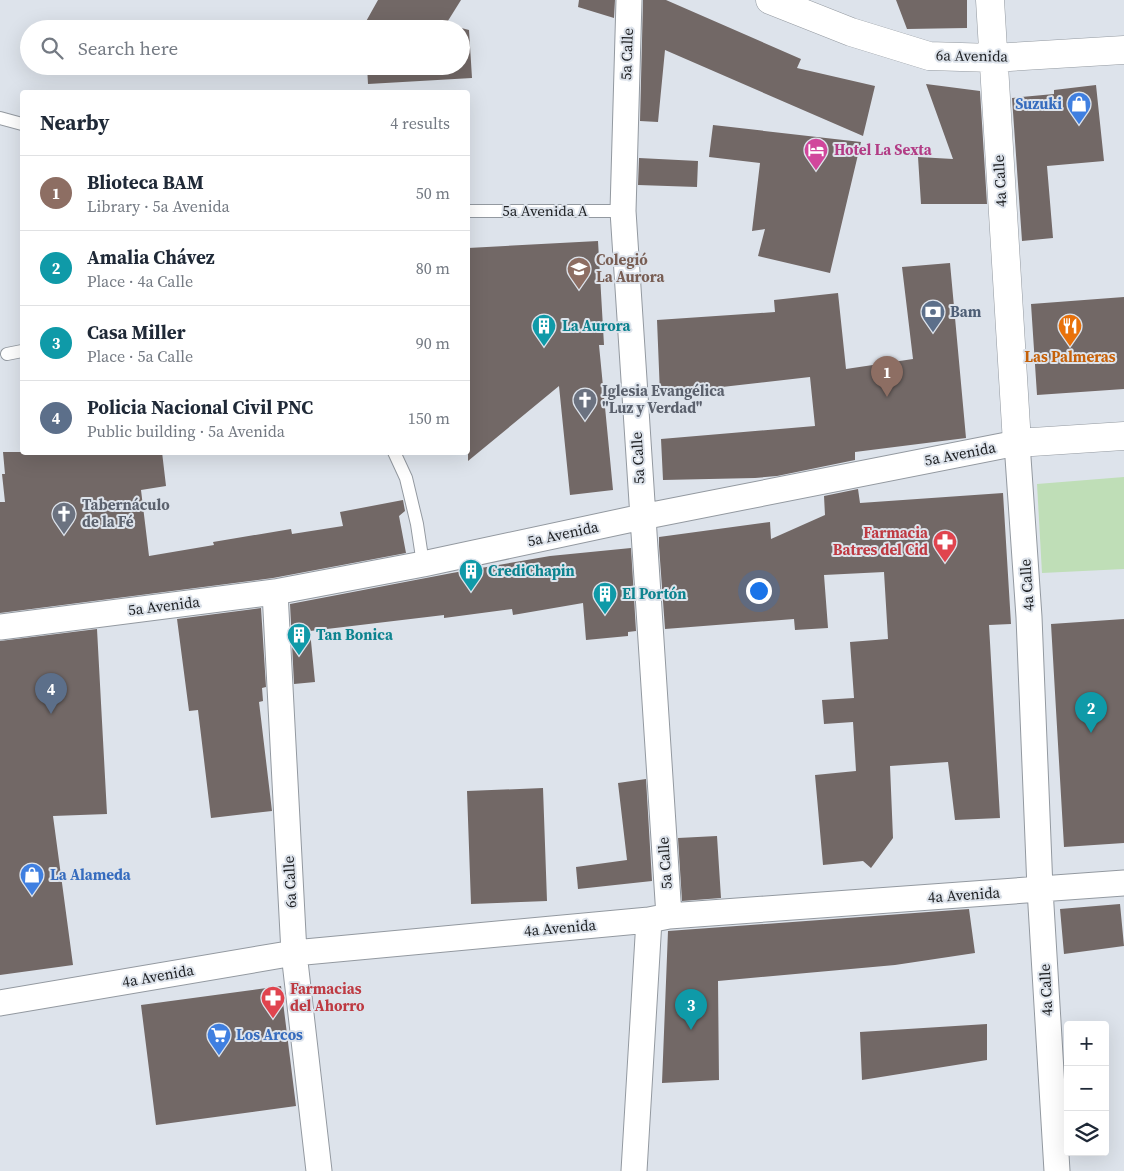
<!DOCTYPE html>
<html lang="en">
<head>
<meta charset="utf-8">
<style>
  :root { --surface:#fff; --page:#f6f6f7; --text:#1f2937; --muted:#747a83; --line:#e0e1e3; --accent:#785f30 }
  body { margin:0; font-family:"Source Serif 4",serif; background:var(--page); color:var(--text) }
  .controls { position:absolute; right:15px; bottom:15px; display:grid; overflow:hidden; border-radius:5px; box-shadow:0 5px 20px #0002 }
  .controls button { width:45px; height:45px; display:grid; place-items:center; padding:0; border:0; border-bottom:1px solid var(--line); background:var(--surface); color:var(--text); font:25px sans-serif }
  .you { position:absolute; left:758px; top:590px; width:18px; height:18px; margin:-12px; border:4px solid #fff; border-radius:50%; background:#1a73e8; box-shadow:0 0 0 8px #1a73e833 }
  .badge { display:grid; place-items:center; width:32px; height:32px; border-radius:50%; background:var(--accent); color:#fff; font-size:16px; font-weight:700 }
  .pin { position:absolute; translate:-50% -41px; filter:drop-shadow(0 1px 2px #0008) }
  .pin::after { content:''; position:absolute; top:26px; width:18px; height:15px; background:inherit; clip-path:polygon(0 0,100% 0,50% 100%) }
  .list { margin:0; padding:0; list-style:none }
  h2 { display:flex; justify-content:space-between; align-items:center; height:65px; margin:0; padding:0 20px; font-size:21px }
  h2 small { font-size:16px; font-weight:400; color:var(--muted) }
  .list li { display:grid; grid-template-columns:32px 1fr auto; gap:15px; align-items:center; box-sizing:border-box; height:75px; padding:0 20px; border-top:1px solid var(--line) }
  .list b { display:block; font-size:19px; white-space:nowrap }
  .list p { margin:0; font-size:16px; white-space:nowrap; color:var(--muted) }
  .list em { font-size:16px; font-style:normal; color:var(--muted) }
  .icon { flex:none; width:28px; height:28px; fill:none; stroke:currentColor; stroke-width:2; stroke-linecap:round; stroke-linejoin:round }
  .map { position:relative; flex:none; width:1124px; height:1171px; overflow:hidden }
  .search { position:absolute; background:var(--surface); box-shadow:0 5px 20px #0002; left:20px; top:20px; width:450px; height:55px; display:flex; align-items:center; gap:12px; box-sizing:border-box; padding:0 18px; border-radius:28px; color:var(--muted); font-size:19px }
  .panel { position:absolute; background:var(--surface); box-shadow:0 5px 20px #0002; left:20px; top:90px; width:450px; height:365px; border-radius:5px }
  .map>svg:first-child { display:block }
  .green { fill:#bfdeb7 }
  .building { fill:#726866 }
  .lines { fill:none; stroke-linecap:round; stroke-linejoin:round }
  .service-casing { stroke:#9399a0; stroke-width:14 }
  .minor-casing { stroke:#9399a0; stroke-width:27 }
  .primary-casing { stroke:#9399a0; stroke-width:29 }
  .service { stroke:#fff; stroke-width:12 }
  .minor { stroke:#fff; stroke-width:25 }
  .primary { stroke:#fff; stroke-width:28 }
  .labels { text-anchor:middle; stroke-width:4; stroke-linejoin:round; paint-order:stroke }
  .street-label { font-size:15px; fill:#1d1f22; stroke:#dde3eb }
  .shop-label { font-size:15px; font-weight:bold; fill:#366cbe; stroke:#dde3eb; text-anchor:start }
  .hotel-label { font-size:15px; font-weight:bold; fill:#b23c85; stroke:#dde3eb; text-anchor:start }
  .education-label { font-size:15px; font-weight:bold; fill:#785e54; stroke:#dde3eb; text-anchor:start }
  .service-label { font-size:15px; font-weight:bold; fill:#4e5e75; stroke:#dde3eb; text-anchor:start }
  .culture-label { font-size:15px; font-weight:bold; fill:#0d838f; stroke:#dde3eb; text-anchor:start }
  .food-label { font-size:15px; font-weight:bold; fill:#c56008; stroke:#dde3eb }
  .worship-label { font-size:15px; font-weight:bold; fill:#5b616d; stroke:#dde3eb; text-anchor:start }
  .health-label { font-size:15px; font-weight:bold; fill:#be3a42; stroke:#dde3eb; text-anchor:end }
</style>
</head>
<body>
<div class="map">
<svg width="1124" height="1171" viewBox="0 0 1124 1171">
  <rect width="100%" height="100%" fill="#dde3eb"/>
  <path class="green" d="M 1124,477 L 1124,569 L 1042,573 L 1037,484 Z"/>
  <path class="building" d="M 378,0 L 461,0 L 446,24 L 469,30 L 472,78 L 368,84 L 367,66 L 461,66 L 461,29 L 364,29 L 364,25 Z
    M 579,0 L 615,0 L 614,18 L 578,7 Z
    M 643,0 L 666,0 L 801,59 L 797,68 L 875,86 L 863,136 L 665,50 L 658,122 L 640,121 Z
    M 896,0 L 967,0 L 967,28 L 907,29 Z
    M 926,84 L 980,91 L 987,204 L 921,204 L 918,157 L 953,159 Z
    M 1096,85 L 1104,161 L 1047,166 L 1053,238 L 1022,241 L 1012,98 L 1054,94 L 1054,90 Z
    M 713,125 L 861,142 L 830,273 L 758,256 L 765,229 L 752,231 L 760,163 L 709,157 Z
    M 639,158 L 698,161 L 697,187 L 638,185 Z
    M 598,241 L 604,345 L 599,345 L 613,490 L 570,495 L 559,386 L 468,461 L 468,248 Z
    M 950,263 L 966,438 L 855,452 L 855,460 L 777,476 L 755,478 L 663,480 L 661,439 L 815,426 L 810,377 L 660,394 L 657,320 L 775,312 L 774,300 L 838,293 L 846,369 L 913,359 L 902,267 Z
    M 1124,297 L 1124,389 L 1037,395 L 1031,304 Z
    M 3,452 L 162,452 L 166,486 L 141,490 L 149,556 L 214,545 L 213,542 L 291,529 L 292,534 L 343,526 L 340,512 L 403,500 L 405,511 L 399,516 L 406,553 L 273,578 L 0,613 L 0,502 L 5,502 L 2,474 L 5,474 Z
    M 858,489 L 860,503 L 1003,493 L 1011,624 L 989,625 L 1000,818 L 955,820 L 948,762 L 890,766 L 893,838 L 871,868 L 863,861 L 823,865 L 815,775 L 856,771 L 853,722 L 824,724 L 822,700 L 854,698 L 850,642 L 888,639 L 884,572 L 824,575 L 828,628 L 795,630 L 794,619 L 665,629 L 659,546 L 659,537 L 770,522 L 771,539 L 825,515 L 824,496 Z
    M 631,548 L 636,631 L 628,632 L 628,636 L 586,640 L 583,603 L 513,615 L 512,609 L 444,618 L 444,615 L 310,631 L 315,682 L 294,684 L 290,604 L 452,573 L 550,556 Z
    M 261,608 L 266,687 L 262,688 L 263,701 L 259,702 L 272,811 L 211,818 L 198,710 L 189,711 L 177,619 Z
    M 1124,619 L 1124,843 L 1064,847 L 1051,624 Z
    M 97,629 L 107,814 L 53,816 L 73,965 L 0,975 L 0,641 Z
    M 646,779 L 652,881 L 578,889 L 576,867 L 627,860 L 618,783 Z
    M 543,788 L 547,901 L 471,904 L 467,791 Z
    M 717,836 L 721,898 L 682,901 L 678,838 Z
    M 1120,904 L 1124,946 L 1064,954 L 1060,909 Z
    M 969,909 L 975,953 L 895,965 L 718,981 L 719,1080 L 662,1083 L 668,931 Z
    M 281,986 L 296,1106 L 156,1125 L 141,1005 Z
    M 987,1024 L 987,1060 L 862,1080 L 860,1032 Z"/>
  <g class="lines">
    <defs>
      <path id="service" d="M 0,118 L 22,124
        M 468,211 L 623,211
        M 7,354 L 22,351
        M 394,452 L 406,478 L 417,524 L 423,564"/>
      <path id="minor" d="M 629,0 L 623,211 L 669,916
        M 275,592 L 294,953 L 319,1171
        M 0,627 L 275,592 L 423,564 L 642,517 L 1017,443 L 1029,617 L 1040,889 L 1057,1171
        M 0,1003 L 294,953 L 649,920 L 669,916 L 1124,883
        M 634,1171 L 649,920"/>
      <path id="primary" d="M 770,0 L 851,32 L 929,56 L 993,58 L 1124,50
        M 990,0 L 1017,443 L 1124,436"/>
    </defs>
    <use href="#service" class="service-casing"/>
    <use href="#minor" class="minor-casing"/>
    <use href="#primary" class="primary-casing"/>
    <use href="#service" class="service"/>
    <use href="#minor" class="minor"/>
    <use href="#primary" class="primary"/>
  </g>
  <defs>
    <symbol id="shop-pin" viewBox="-11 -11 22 30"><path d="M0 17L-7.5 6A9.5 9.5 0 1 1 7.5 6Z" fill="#3f7fe0" stroke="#dde3eb"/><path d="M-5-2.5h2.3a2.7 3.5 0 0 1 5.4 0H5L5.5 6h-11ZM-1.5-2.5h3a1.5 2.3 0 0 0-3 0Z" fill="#fff"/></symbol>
    <symbol id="hotel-pin" viewBox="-11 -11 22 30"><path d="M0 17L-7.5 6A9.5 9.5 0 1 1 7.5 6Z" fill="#d1479c" stroke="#dde3eb"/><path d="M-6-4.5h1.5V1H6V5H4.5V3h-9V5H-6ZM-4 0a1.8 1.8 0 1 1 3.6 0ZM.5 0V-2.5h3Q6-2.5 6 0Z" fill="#fff"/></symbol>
    <symbol id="university-pin" viewBox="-11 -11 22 30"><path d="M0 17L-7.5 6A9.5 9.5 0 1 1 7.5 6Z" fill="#8d6e63" stroke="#dde3eb"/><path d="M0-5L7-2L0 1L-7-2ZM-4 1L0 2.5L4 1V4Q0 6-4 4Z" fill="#fff"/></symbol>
    <symbol id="bank-pin" viewBox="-11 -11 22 30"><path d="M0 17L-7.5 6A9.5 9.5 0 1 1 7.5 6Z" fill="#5c6f8a" stroke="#dde3eb"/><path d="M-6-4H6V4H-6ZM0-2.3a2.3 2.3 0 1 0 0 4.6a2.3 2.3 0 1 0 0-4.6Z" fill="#fff"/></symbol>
    <symbol id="building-pin" viewBox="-11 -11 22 30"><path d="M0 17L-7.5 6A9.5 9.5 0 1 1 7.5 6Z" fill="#0f9aa8" stroke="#dde3eb"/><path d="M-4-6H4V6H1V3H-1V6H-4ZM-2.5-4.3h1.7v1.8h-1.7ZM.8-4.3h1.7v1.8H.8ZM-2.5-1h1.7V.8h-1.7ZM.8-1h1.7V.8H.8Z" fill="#fff"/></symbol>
    <symbol id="restaurant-pin" viewBox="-11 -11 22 30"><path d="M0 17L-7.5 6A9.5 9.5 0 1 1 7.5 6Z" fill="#e8710a" stroke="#dde3eb"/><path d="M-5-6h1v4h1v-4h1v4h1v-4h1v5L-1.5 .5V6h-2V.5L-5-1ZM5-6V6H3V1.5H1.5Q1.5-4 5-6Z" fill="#fff"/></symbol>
    <symbol id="church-pin" viewBox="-11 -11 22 30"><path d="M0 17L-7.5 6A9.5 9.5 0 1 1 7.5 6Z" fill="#6b7280" stroke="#dde3eb"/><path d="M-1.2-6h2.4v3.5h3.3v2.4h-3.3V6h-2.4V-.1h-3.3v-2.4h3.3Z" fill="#fff"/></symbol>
    <symbol id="pharmacy-pin" viewBox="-11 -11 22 30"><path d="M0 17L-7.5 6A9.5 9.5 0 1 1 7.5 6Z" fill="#e0444e" stroke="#dde3eb"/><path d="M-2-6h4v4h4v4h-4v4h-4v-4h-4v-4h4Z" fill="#fff"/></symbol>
    <symbol id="supermarket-pin" viewBox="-11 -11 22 30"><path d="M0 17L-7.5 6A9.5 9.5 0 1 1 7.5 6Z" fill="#3f7fe0" stroke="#dde3eb"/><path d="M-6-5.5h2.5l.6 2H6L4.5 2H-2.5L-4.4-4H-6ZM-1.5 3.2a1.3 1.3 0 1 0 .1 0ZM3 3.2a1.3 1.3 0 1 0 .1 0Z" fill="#fff"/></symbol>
  </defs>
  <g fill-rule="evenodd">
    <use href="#shop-pin" x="1065" y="90" width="28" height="38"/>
    <use href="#hotel-pin" x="802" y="136" width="28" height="38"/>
    <use href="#university-pin" x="565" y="255" width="28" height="38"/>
    <use href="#bank-pin" x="919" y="298" width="28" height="38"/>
    <use href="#building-pin" x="530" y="312" width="28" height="38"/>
    <use href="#restaurant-pin" x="1056" y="312" width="28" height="38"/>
    <use href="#church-pin" x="571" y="386" width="28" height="38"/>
    <use href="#church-pin" x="50" y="500" width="28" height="38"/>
    <use href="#pharmacy-pin" x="931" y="528" width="28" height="38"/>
    <use href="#building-pin" x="457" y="557" width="28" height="38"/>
    <use href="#building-pin" x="591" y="580" width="28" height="38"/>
    <use href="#building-pin" x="285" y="621" width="28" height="38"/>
    <use href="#shop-pin" x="18" y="861" width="28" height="38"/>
    <use href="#pharmacy-pin" x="259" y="984" width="28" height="38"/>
    <use href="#supermarket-pin" x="205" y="1021" width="28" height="38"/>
  </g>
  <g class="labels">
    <g class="street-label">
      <text transform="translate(627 54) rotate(-88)" y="5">5a Calle</text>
      <text transform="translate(972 56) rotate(1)" y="5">6a Avenida</text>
      <text transform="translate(1000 181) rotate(-93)" y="5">4a Calle</text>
      <text x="545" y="216">5a Avenida A</text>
      <text transform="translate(960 454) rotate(-11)" y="5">5a Avenida</text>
      <text transform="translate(638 458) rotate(-93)" y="5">5a Calle</text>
      <text transform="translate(563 534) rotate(-12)" y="5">5a Avenida</text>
      <text transform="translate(1027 585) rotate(-94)" y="5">4a Calle</text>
      <text transform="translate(164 606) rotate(-7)" y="5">5a Avenida</text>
      <text transform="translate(665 863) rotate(-94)" y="5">5a Calle</text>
      <text transform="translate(290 882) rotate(-93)" y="5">6a Calle</text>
      <text transform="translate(964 895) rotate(-4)" y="5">4a Avenida</text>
      <text transform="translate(560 928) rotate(-5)" y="5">4a Avenida</text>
      <text transform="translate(158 976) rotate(-10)" y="5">4a Avenida</text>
      <text transform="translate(1046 990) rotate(-93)" y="5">4a Calle</text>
    </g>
    <g class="shop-label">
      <text x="1062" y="109" text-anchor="end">Suzuki</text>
      <text x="50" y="880">La Alameda</text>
      <text x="236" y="1040">Los Arcos</text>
    </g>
    <g class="hotel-label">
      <text x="834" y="155">Hotel La Sexta</text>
    </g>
    <g class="education-label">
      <text x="596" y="265">Colegió<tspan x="596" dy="17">La Aurora</tspan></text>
    </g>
    <g class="service-label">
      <text x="950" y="317">Bam</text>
    </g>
    <g class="culture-label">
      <text x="562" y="331">La Aurora</text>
      <text x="488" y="576">CrediChapin</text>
      <text x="622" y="599">El Portón</text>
      <text x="316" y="640">Tan Bonica</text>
    </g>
    <g class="food-label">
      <text x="1070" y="362">Las Palmeras</text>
    </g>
    <g class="worship-label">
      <text x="602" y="396">Iglesia Evangélica<tspan x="602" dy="17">"Luz y Verdad"</tspan></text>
      <text x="82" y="510">Tabernáculo<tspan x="82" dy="17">de la Fé</tspan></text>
    </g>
    <g class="health-label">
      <text x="928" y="538">Farmacia<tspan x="928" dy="17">Batres del Cid</tspan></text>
      <text x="290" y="994" text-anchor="start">Farmacias<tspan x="290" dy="17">del Ahorro</tspan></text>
    </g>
  </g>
</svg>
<div class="controls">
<button>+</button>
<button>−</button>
<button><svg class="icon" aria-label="layers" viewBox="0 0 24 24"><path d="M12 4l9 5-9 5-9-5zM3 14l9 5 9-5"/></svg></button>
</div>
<div class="you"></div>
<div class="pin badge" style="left:887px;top:397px;background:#8d6e63">1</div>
<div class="pin badge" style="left:1091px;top:733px;background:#0f9aa8">2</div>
<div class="pin badge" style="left:691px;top:1030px;background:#0f9aa8">3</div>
<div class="pin badge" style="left:51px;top:714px;background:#5c6f8a">4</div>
<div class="search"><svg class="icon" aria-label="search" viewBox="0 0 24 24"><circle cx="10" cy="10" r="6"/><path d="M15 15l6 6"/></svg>Search here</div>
<section class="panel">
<h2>Nearby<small>4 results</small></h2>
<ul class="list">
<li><span class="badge" style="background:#8d6e63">1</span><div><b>Blioteca BAM</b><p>Library · 5a Avenida</p></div><em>50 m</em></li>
<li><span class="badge" style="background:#0f9aa8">2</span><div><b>Amalia Chávez</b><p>Place · 4a Calle</p></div><em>80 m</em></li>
<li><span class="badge" style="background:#0f9aa8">3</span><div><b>Casa Miller</b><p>Place · 5a Calle</p></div><em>90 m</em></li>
<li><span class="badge" style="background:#5c6f8a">4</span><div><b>Policia Nacional Civil PNC</b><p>Public building · 5a Avenida</p></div><em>150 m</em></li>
</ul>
</section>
</div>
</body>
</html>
